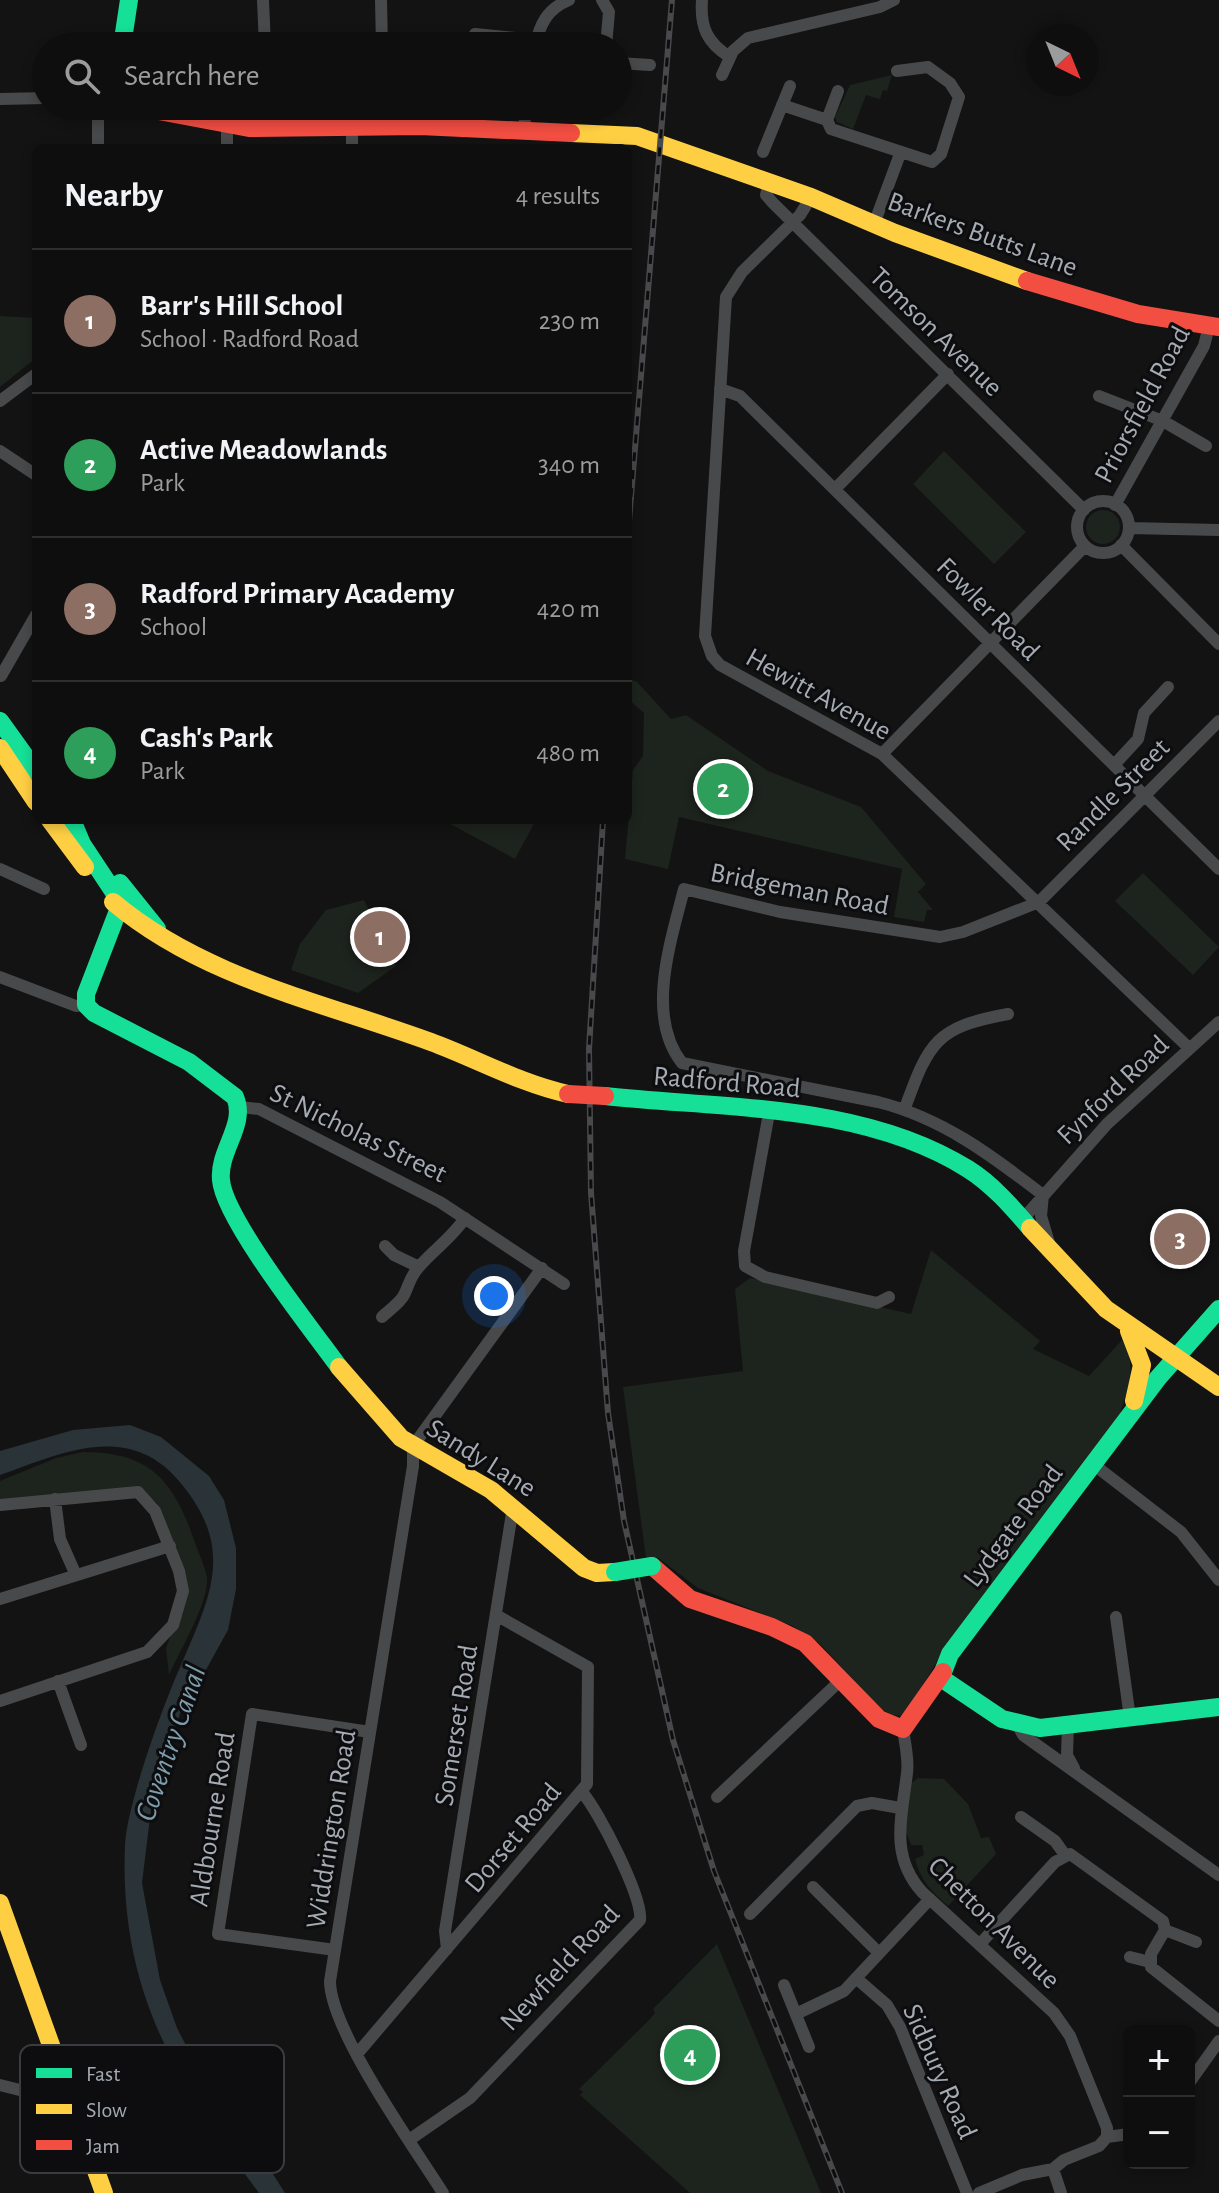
<!DOCTYPE html>
<html lang="en">
<head>
<meta charset="utf-8">
<style>
  :root { --surface:#0e0e0e; --page:#1c1c1c; --text:#f1f3f6; --muted:#9b9c9e; --line:#2e2e2e; --accent:#0b8043 }
  body { margin:0; font-family:"Alegreya Sans",sans-serif; background:var(--page); color:var(--text) }
  .controls { position:absolute; right:24px; bottom:24px; display:grid; overflow:hidden; border-radius:12px; box-shadow:0 4px 12px #0003 }
  .controls button { width:72px; height:72px; display:grid; place-items:center; padding:0; border:0; border-bottom:2px solid var(--line); background:var(--surface); color:var(--text); font:40px sans-serif }
  .compass { position:absolute; left:1027px; top:24px; width:72px; height:72px; border-radius:50%; background:var(--surface); box-shadow:0 4px 12px #0003; rotate:137deg }
  .you { position:absolute; left:494px; top:1296px; width:28px; height:28px; margin:-20px; border:6px solid #fff; border-radius:50%; background:#1a73e8; box-shadow:0 0 0 12px #1a73e833 }
  .badge { display:grid; place-items:center; width:52px; height:52px; border-radius:50%; background:var(--accent); color:#fff; font-size:26px; font-weight:700 }
  .pin { position:absolute; translate:-50% -50%; border:4px solid #fff; box-shadow:0 2px 8px #0006 }
  .list { margin:0; padding:0; list-style:none }
  h2 { display:flex; justify-content:space-between; align-items:center; height:104px; margin:0; padding:0 32px; font-size:34px }
  h2 small { font-size:26px; font-weight:400; color:var(--muted) }
  .list li { display:grid; grid-template-columns:52px 1fr auto; gap:24px; align-items:center; box-sizing:border-box; height:144px; padding:0 32px; border-top:2px solid var(--line) }
  .list b { display:block; font-size:30px; white-space:nowrap }
  .list p { margin:0; font-size:26px; white-space:nowrap; color:var(--muted) }
  .list em { font-size:26px; font-style:normal; color:var(--muted) }
  .icon { flex:none; width:44px; height:44px; fill:none; stroke:currentColor; stroke-width:2; stroke-linecap:round; stroke-linejoin:round }
  .map { position:relative; flex:none; width:1219px; height:2193px; overflow:hidden }
  .search { position:absolute; background:var(--surface); box-shadow:0 4px 12px #0003; left:32px; top:32px; width:600px; height:88px; display:flex; align-items:center; gap:20px; box-sizing:border-box; padding:0 28px; border-radius:44px; color:var(--muted); font-size:30px }
  .panel { position:absolute; background:var(--surface); box-shadow:0 4px 12px #0003; left:32px; top:144px; width:600px; height:680px; border-radius:12px }
  .map>svg:first-child { display:block }
  .green { fill:#1d231d }
  .water { fill:#2a3337 }
  .lines { fill:none; stroke-linecap:round; stroke-linejoin:round }
  .street { stroke:#47494b; stroke-width:12 }
  .fast { stroke:#16e098; stroke-width:18 }
  .slow { stroke:#ffcf43; stroke-width:18 }
  .jam { stroke:#f24e42; stroke-width:18 }
  .rail-casing { stroke:#48494b; stroke-width:6 }
  .rail { stroke:#0d0d0f; stroke-width:3; stroke-dasharray:9; stroke-linecap:butt }
  .fast-bridge { stroke:#16e098; stroke-width:18 }
  .jam-bridge { stroke:#f24e42; stroke-width:18 }
  .labels { text-anchor:middle; stroke-width:6; stroke-linejoin:round; paint-order:stroke }
  .street-label { font-size:28px; fill:#a5abb3; stroke:#0d0d0f }
  .water-label { font-size:30px; font-style:italic; fill:#7d9dac; stroke:#0d0d0f }
  .key { fill:#0d0d0f; stroke:#3b3c40; stroke-width:2 }
  .key-label { font-size:22px; fill:#a5abb3 }
</style>
</head>
<body>
<div class="map">
<svg width="1219" height="2193" viewBox="0 0 1219 2193">
  <rect width="100%" height="100%" fill="#131313"/>
  <path class="green" d="M 892,75 L 887,91 L 883,90 L 880,99 L 866,95 L 853,129 L 837,122 L 835,117 L 850,85 Z
    M 0,316 L 36,318 L 36,358 L 0,387 Z
    M 944,451 L 1026,532 L 994,564 L 913,484 Z
    M1086 527a17 17 0 1 1 34 0a17 17 0 1 1-34 0Z
    M 628,678 L 637,682 L 671,719 L 686,715 L 768,771 L 861,807 L 926,884 L 918,892 L 933,910 L 927,910 L 924,922 L 894,917 L 902,869 L 679,817 L 668,869 L 625,859 L 633,770 L 643,756 L 644,713 L 628,699 Z
    M 443,820 L 536,820 L 515,859 Z
    M 1143,873 L 1219,947 L 1193,975 L 1115,901 Z
    M 364,900 L 396,966 L 358,993 L 291,970 L 300,944 L 326,910 Z
    M 931,1250 L 1040,1341 L 1033,1349 L 1089,1376 L 1122,1340 C 1138,1365 1128,1388 1120,1414 L 941,1655 L 904,1716 L 893,1715 L 881,1709 L 819,1643 L 793,1626 L 698,1588 L 657,1557 L 646,1558 L 623,1387 L 743,1371 L 735,1289 L 750,1278 L 911,1314 Z
    M 83,1452 C 148,1452 172,1478 193,1537 C 197,1550 205,1565 207,1578 C 209,1602 179,1652 169,1675 L 166,1648 L 186,1593 L 157,1503 L 140,1490 L 0,1502 L 0,1481 L 56,1458 Z
    M 918,1778 L 944,1779 L 968,1804 L 981,1838 L 989,1837 L 996,1854 L 948,1906 C 932,1892 920,1880 915,1859 L 924,1855 L 922,1845 L 911,1845 L 904,1827 L 910,1784 Z
    M 717,1944 L 821,2193 L 690,2193 L 580,2095 L 583,2092 L 579,2089 L 650,2019 L 655,2013 L 653,2009 Z"/>
  <path class="water" d="M 130,1425 L 161,1437 L 209,1476 L 224,1500 L 236,1548 L 236,1589 L 228,1630 L 202,1677 L 187,1692 L 152,1801 L 142,1883 L 160,1980 L 177,2028 L 204,2080 L 259,2152 L 285,2193 L 259,2193 C 176,2082 119,1989 125,1845 C 127,1804 163,1705 181,1665 C 211,1595 236,1548 179,1481 C 128,1420 59,1454 0,1475 L 0,1451 L 73,1430 Z"/>
  <g class="lines">
    <path class="street" d="M 263,0 L 265,46
      M 381,0 L 382,46
      M 602,0 L 609,12 L 606,46
      M 702,0 C 700,27 707,43 730,57
      M 475,34 L 536,40
      M 535,46 C 540,24 547,9 569,0
      M 618,63 L 650,65
      M 722,75 L 733,51 L 748,38 L 880,7 L 894,0
      M 0,99 L 46,98
      M 782,105 L 827,120 L 831,129 L 932,162 L 941,154 L 959,97 L 950,83 L 928,67 L 897,71
      M 267,106 L 268,128
      M 383,106 L 384,126
      M 827,120 L 838,91
      M 227,126 L 227,148
      M 524,130 L 526,106
      M 98,148 L 98,106
      M 352,148 L 352,126
      M 763,152 L 790,86
      M 769,182 L 766,195 L 773,203 L 1084,510
      M 811,197 L 800,215 L 742,272 L 726,297 L 705,636 L 712,656 L 720,665 L 882,754 L 1189,1048
      M 874,224 L 900,154
      M 720,389 L 740,396 L 1219,869
      M 1099,396 L 1163,421 L 1206,446
      M 0,401 L 36,374
      M 0,451 L 36,475
      M 835,489 L 948,374
      M1077 527a26 26 0 1 1 52 0a26 26 0 1 1-52 0Z
      M 1115,505 L 1204,346 L 1209,326
      M 1129,528 L 1219,530
      M 1121,545 L 1219,644
      M 1,676 L 36,615
      M 882,754 L 1085,546
      M 1114,765 L 1138,739 L 1144,713 L 1168,687
      M 0,869 L 44,889
      M 0,977 L 76,1006 L 86,1005
      M 240,1107 L 259,1109 L 440,1202 L 564,1284
      M 905,1108 C 929,1042 936,1027 1008,1014
      M 769,1113 L 744,1251 L 745,1266 L 765,1277 L 877,1303 L 889,1297
      M 1022,1220 L 1107,1124 L 1219,1022
      M 385,1246 L 394,1255 L 419,1267
      M 1050,1246 L 1041,1216 L 1043,1195 C 991,1155 942,1118 878,1102 L 682,1063 C 645,1016 671,941 684,889 L 780,912 L 940,937 L 963,932 L 1039,902 L 1219,721
      M 382,1317 C 388,1311 400,1303 404,1295 C 409,1285 410,1277 418,1268 C 433,1250 452,1238 465,1218
      M 1093,1464 L 1181,1532 L 1219,1580
      M 55,1499 L 60,1539 L 75,1573
      M 0,1505 L 138,1492 L 155,1511 L 179,1571 L 183,1591 L 173,1625 L 147,1652 L 0,1701
      M 0,1599 L 170,1546
      M 1116,1617 L 1130,1718
      M 58,1681 L 81,1745
      M 1017,1724 L 1023,1735 L 1219,1875
      M 1068,1725 L 1067,1755 L 1074,1768
      M 903,1729 C 905,1744 909,1759 907,1773 C 902,1817 889,1855 922,1892 L 1054,2013 L 1070,2036 L 1107,2128 L 1107,2137
      M 717,1797 L 842,1679
      M 1021,1817 L 1055,1841 L 1065,1855
      M 813,1887 L 879,1953
      M 750,1914 L 857,1806 L 872,1803 L 900,1808
      M 1165,1930 L 1196,1942
      M 980,1944 L 1055,1862 L 1070,1854 L 1163,1921 L 1165,1930 L 1151,1954 L 1151,1967 L 1219,2021
      M 447,1949 L 445,1931 L 513,1507
      M 335,1950 L 218,1934 L 252,1714 L 370,1732
      M 1130,1957 L 1150,1962
      M 856,1978 L 887,2005 L 900,2027 L 967,2193
      M 784,1985 L 809,2047
      M 796,2014 L 844,1991 L 930,1899
      M 357,2054 L 587,1784 L 588,1667 L 496,1615
      M 1189,2083 L 1219,2041
      M 0,2085 L 72,2103
      M 23,2090 L 47,2078 L 56,2058
      M 409,2140 L 470,2098 L 640,1920 C 643,1897 598,1810 582,1792
      M 1053,2169 L 1061,2193
      M 443,2193 C 414,2147 330,2030 330,1981 L 413,1466 L 413,1446 L 542,1268
      M 979,2193 L 1022,2175 L 1053,2169 L 1064,2160 L 1099,2146 L 1107,2137 L 1129,2134"/>
    <path class="fast" d="M 122,46 L 129,0
      M 0,721 L 36,771
      M 72,820 L 82,844 L 121,903 L 86,994 L 86,1005 L 94,1013 L 189,1062 L 235,1097 C 247,1125 218,1150 221,1180 C 224,1219 313,1331 339,1367
      M 120,883 L 157,929
      M 605,1096 C 725,1109 862,1103 968,1169 C 992,1184 1012,1207 1030,1228
      M 943,1672 L 950,1654 L 1158,1378 L 1219,1309
      M 941,1678 L 1002,1719 L 1040,1728 L 1219,1707"/>
    <path class="slow" d="M 571,133 L 637,136 L 811,197 L 895,233 L 1027,281
      M 0,748 L 36,802
      M 50,820 L 85,867
      M 113,902 C 203,978 322,1002 431,1042 C 477,1059 519,1083 568,1094
      M 1030,1228 L 1106,1309 L 1219,1387
      M 1129,1331 L 1142,1365 L 1134,1401
      M 339,1367 L 401,1438 L 491,1490 L 584,1568 L 597,1573 L 615,1572
      M 0,1903 L 104,2193"/>
    <path class="jam" d="M 132,106 L 249,128 L 420,126 L 571,133
      M 1027,281 L 1138,314 L 1219,327
      M 652,1566 L 690,1599 L 772,1627 L 805,1643 L 879,1719 L 903,1729 L 943,1672"/>
    <defs>
      <path id="rail" d="M 628,533 L 672,0
        M 603,820 L 589,1049 L 591,1193 L 608,1413 L 624,1521 L 673,1740 L 714,1871 L 842,2193"/>
    </defs>
    <use href="#rail" class="rail-casing"/>
    <use href="#rail" class="rail"/>
    <path class="fast-bridge" d="M 615,1572 L 652,1566"/>
    <path class="jam-bridge" d="M 568,1094 L 605,1096"/>
  </g>
  <g class="labels">
    <g class="street-label">
      <text transform="translate(983 233) rotate(20)" y="10">Barkers Butts Lane</text>
      <text transform="translate(937 331) rotate(44)" y="10">Tomson Avenue</text>
      <text transform="translate(1141 404) rotate(-62)" y="10">Priorsfield Road</text>
      <text transform="translate(989 608) rotate(45)" y="10">Fowler Road</text>
      <text transform="translate(819 693) rotate(29)" y="10">Hewitt Avenue</text>
      <text transform="translate(1112 794) rotate(-45)" y="10">Randle Street</text>
      <text transform="translate(800 888) rotate(11)" y="10">Bridgeman Road</text>
      <text transform="translate(727 1081) rotate(5)" y="10">Radford Road</text>
      <text transform="translate(1112 1089) rotate(-44)" y="10">Fynford Road</text>
      <text transform="translate(359 1132) rotate(26)" y="10">St Nicholas Street</text>
      <text transform="translate(482 1457) rotate(32)" y="10">Sandy Lane</text>
      <text transform="translate(1012 1525) rotate(-53)" y="10">Lydgate Road</text>
      <text transform="translate(455 1725) rotate(-81)" y="10">Somerset Road</text>
      <text transform="translate(211 1819) rotate(-81)" y="10">Aldbourne Road</text>
      <text transform="translate(330 1829) rotate(-81)" y="10">Widdrington Road</text>
      <text transform="translate(512 1837) rotate(-50)" y="10">Dorset Road</text>
      <text transform="translate(995 1922) rotate(45)" y="10">Chetton Avenue</text>
      <text transform="translate(559 1967) rotate(-47)" y="10">Newfield Road</text>
      <text transform="translate(941 2071) rotate(66)" y="10">Sidbury Road</text>
    </g>
    <g class="water-label">
      <text transform="translate(170 1743) rotate(-71)" y="10">Coventry Canal</text>
    </g>
  </g>
  <rect x="20" y="2045" width="264" height="128" rx="12" class="key"/>
  <rect x="36" y="2068" width="36" height="10" fill="#16e098"/>
  <rect x="36" y="2104" width="36" height="10" fill="#ffcf43"/>
  <rect x="36" y="2140" width="36" height="10" fill="#f24e42"/>
  <g class="key-label">
    <text x="86" y="2081">Fast</text>
    <text x="86" y="2117">Slow</text>
    <text x="86" y="2153">Jam</text>
  </g>
</svg>
<div class="controls">
<button>+</button>
<button>−</button>
</div>
<svg class="compass" viewBox="-18 -18 36 36"><path d="M0-13l5 13h-10z" fill="#e53935"/><path d="M0 13l5-13h-10z" fill="#9b9c9e"/></svg>
<div class="you"></div>
<div class="pin badge" style="left:380px;top:937px;background:#8d6e63">1</div>
<div class="pin badge" style="left:723px;top:789px;background:#2e9e5b">2</div>
<div class="pin badge" style="left:1180px;top:1239px;background:#8d6e63">3</div>
<div class="pin badge" style="left:690px;top:2055px;background:#2e9e5b">4</div>
<div class="search"><svg class="icon" aria-label="search" viewBox="0 0 24 24"><circle cx="10" cy="10" r="6"/><path d="M15 15l6 6"/></svg>Search here</div>
<section class="panel">
<h2>Nearby<small>4 results</small></h2>
<ul class="list">
<li><span class="badge" style="background:#8d6e63">1</span><div><b>Barr's Hill School</b><p>School · Radford Road</p></div><em>230 m</em></li>
<li><span class="badge" style="background:#2e9e5b">2</span><div><b>Active Meadowlands</b><p>Park</p></div><em>340 m</em></li>
<li><span class="badge" style="background:#8d6e63">3</span><div><b>Radford Primary Academy</b><p>School</p></div><em>420 m</em></li>
<li><span class="badge" style="background:#2e9e5b">4</span><div><b>Cash's Park</b><p>Park</p></div><em>480 m</em></li>
</ul>
</section>
</div>
</body>
</html>
